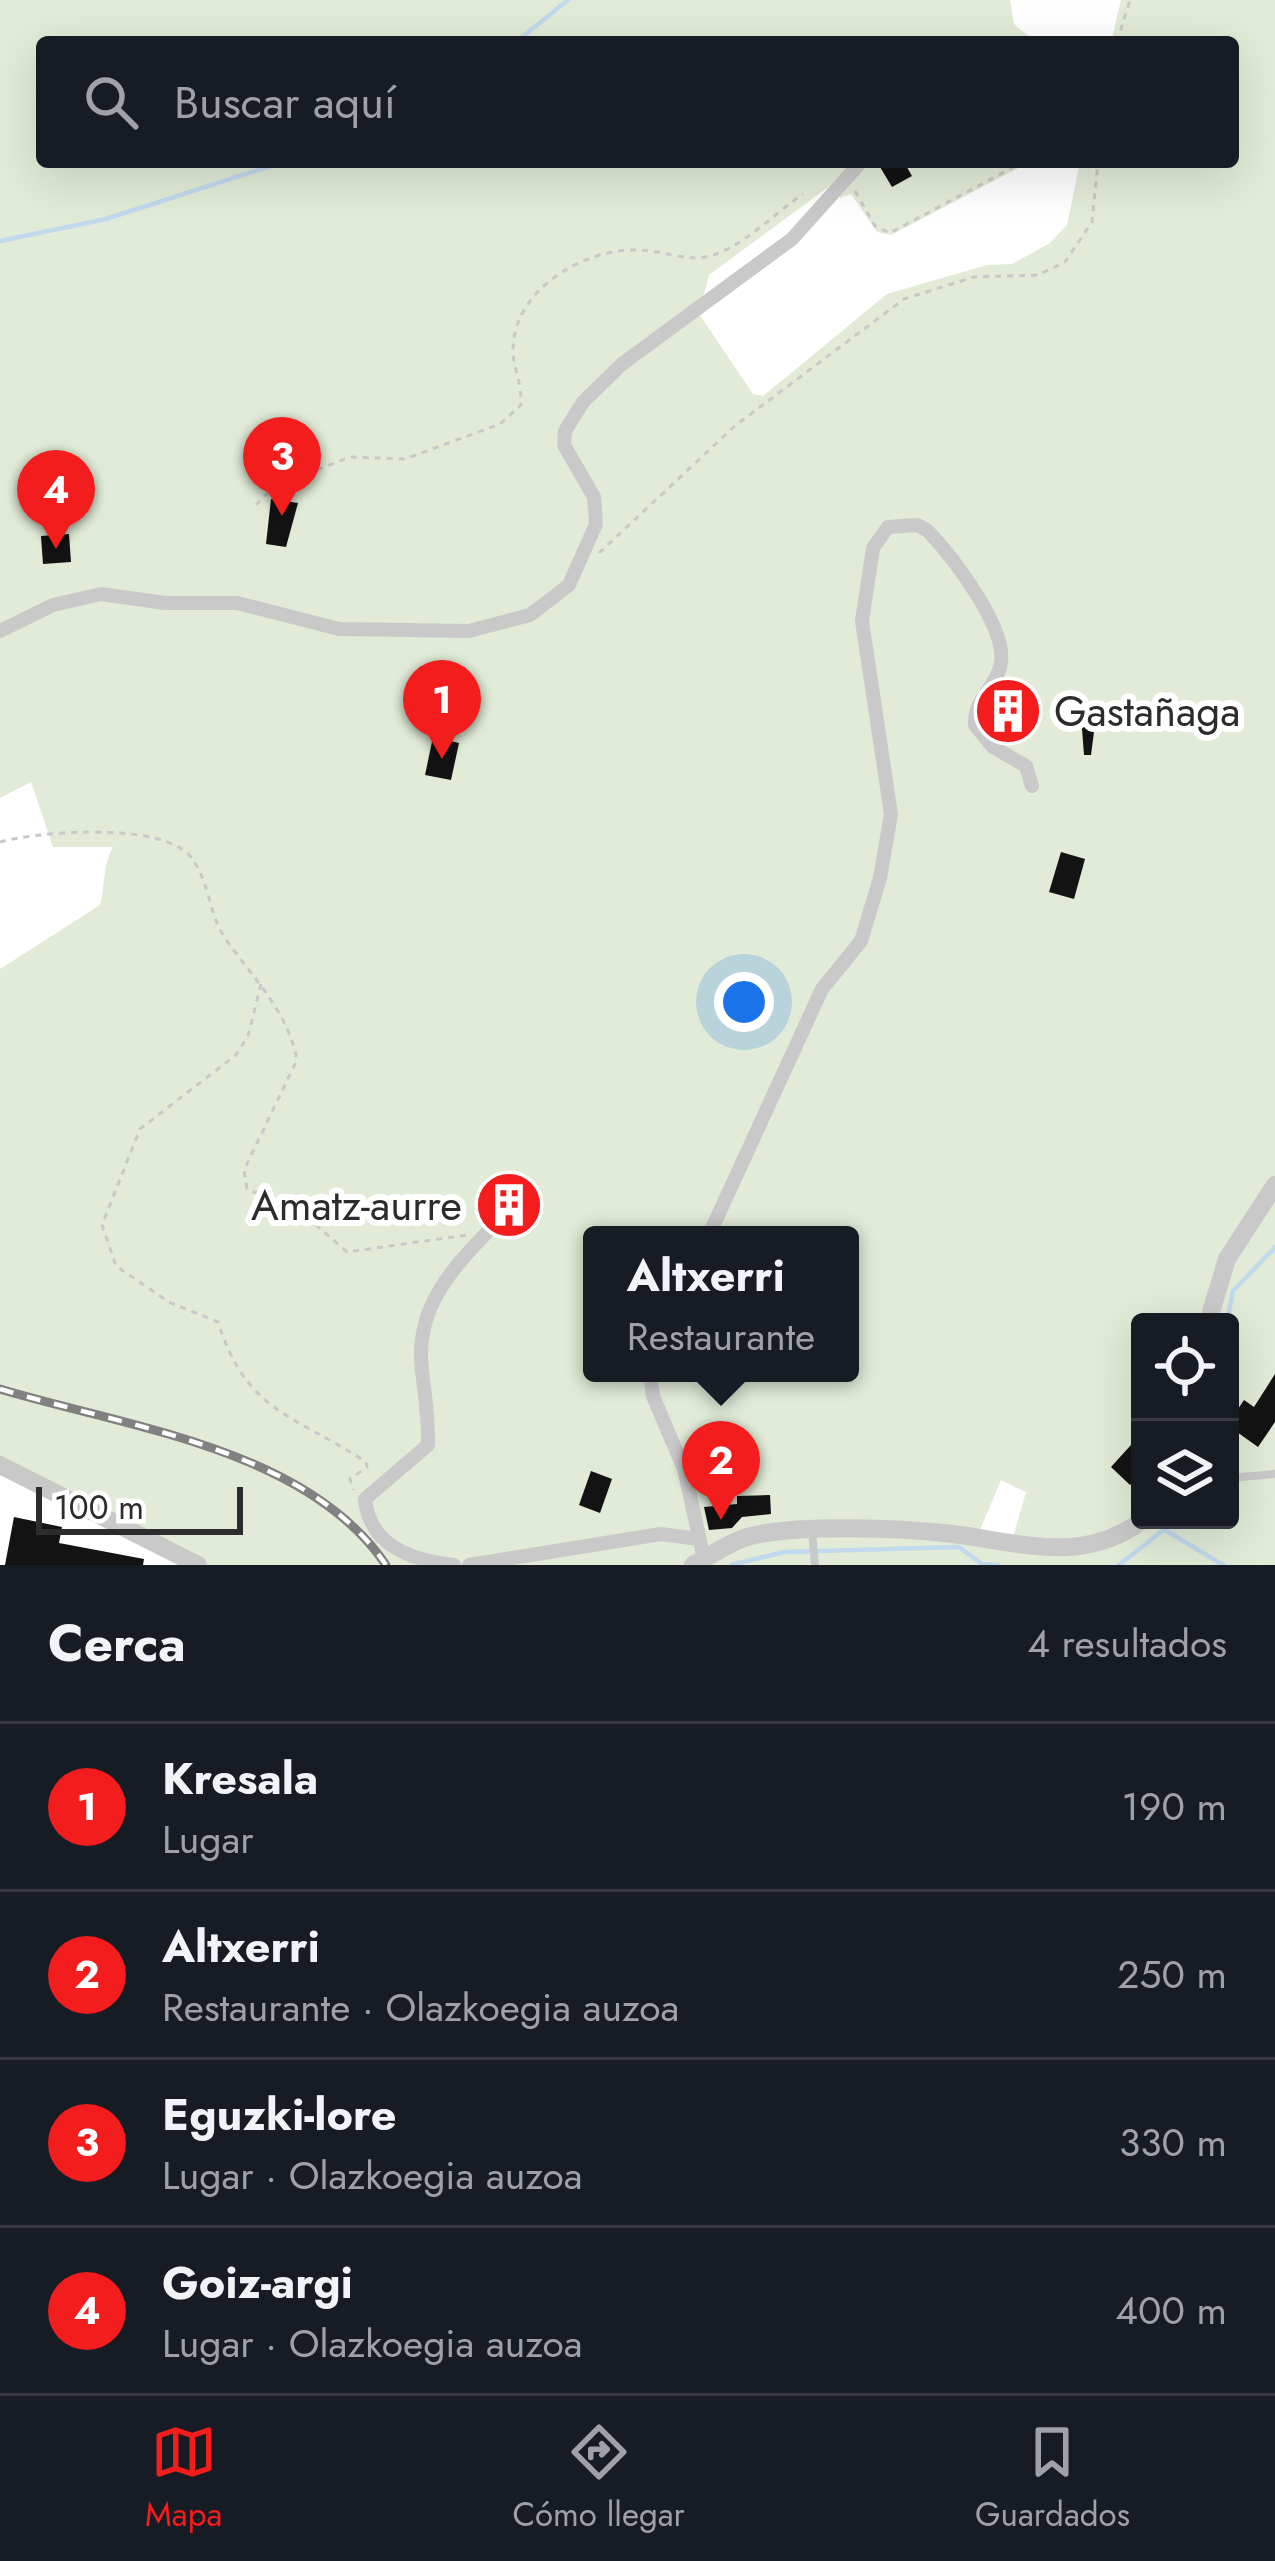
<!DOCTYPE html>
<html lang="es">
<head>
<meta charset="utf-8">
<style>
  :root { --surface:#171b24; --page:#20242c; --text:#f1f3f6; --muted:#9ea1a6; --line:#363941; --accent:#f31d1e }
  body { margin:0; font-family:Jost,sans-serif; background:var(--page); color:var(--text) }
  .controls { position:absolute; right:36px; bottom:36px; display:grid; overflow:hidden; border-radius:12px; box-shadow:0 12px 48px #0002 }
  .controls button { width:108px; height:108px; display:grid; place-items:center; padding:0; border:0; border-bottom:3px solid var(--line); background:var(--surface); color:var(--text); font:60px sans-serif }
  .scale { position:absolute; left:36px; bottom:30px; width:207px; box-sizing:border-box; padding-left:12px; border:6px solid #2c2c2c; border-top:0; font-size:33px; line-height:42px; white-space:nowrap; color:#2c2c2c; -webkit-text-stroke:9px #fff; paint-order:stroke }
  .you { position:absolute; left:744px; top:1002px; width:42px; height:42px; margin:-30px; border:9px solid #fff; border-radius:50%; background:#1a73e8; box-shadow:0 0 0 18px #1a73e833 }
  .badge { display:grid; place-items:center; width:78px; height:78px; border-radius:50%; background:var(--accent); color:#fff; font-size:39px; font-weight:700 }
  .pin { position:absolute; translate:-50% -99px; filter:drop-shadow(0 3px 6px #0008) }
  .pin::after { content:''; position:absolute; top:63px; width:42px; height:36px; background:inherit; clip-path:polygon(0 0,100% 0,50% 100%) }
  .popup { position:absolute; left:583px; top:1226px; width:276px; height:156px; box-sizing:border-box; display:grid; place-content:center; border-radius:12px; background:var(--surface); filter:drop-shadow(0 3px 9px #0005); font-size:39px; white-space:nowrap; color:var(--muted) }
  .popup b { font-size:45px; color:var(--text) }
  .popup::after { content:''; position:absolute; left:50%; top:100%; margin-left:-24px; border:24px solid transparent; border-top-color:var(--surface) }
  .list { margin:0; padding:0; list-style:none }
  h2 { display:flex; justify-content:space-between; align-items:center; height:156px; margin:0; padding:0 48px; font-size:51px }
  h2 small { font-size:39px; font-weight:400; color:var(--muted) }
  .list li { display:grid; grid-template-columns:78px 1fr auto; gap:36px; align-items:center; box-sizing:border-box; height:168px; padding:0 48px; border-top:3px solid var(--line) }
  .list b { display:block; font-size:45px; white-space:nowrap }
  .list p { margin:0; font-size:39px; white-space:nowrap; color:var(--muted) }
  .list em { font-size:39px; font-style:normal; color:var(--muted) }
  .icon { flex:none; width:66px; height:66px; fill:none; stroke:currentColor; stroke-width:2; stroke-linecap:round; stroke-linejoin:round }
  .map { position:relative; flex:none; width:1275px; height:1565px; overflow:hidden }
  .search { position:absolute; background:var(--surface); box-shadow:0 12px 48px #0002; left:36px; right:36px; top:36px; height:132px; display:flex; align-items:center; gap:30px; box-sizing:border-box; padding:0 42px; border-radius:12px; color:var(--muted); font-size:45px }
  .sheet { height:828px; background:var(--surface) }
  nav { display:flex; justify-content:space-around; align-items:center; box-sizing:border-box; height:168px; border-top:3px solid var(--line); background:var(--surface); font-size:33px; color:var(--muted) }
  nav a { display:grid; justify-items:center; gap:6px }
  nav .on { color:var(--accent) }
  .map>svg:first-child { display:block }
  .green { fill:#e1ebd7; fill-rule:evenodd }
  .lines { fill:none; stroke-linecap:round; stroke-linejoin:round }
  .stream { stroke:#c1d9ed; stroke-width:4.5 }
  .building { fill:#131313 }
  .path { stroke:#c9c9c9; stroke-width:3; stroke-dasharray:6 6; stroke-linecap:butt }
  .service { stroke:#c9c9c9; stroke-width:8 }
  .minor { stroke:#c9c9c9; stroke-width:14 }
  .tertiary { stroke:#c9c9c9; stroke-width:18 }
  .rail-casing { stroke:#818181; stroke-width:9 }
  .rail { stroke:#fff; stroke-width:4.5; stroke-dasharray:14; stroke-linecap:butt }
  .labels { text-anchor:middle; stroke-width:12; stroke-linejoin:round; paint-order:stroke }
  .poi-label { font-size:42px; fill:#2c2c2c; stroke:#fff; text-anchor:start }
</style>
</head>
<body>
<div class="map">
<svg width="1275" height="1565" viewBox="0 0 1275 1565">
  <rect width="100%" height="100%" fill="#fff"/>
  <path class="green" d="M 0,0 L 1010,0 L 1014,24 L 1036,42 L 42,42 L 42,162 L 1030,162 L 891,235 L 877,232 L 851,194 L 840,198 L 835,182 L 709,275 L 699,314 L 753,394 L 763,396 L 887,294 L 987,265 L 1012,264 L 1050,243 L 1067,225 L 1080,162 L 1233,162 L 1233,42 L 1111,42 L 1121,0 L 1275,0 L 1275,1565 L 187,1565 L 0,1470 L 0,969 L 100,905 C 106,883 102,867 113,847 L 53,847 L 31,782 L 0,798 ZM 592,1235 L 850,1235 L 850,1373 L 592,1373 ZM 1140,1322 L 1230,1322 L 1230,1520 L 1140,1520 ZM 1001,1480 L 1026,1492 L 1013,1537 L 979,1532 Z"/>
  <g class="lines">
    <path class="stream" d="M 516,42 L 568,0
      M 0,241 L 106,219 L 283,162
      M 1227,1322 L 1233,1291 L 1275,1247
      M 1167,1531 L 1223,1565
      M 731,1565 L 784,1552 L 959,1547 L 982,1564 L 998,1565
      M 1119,1565 L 1176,1520"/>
  </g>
  <path class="building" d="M 877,162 L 904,162 L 912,176 L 892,187 Z
    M 271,499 L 298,503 L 286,547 L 266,544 Z
    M 69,534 L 71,562 L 43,564 L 41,536 Z
    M 1008,689 L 1024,716 L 1032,716 L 1031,734 L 1000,737 L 994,731 L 993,703 Z
    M 1081,716 L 1096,716 L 1091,755 L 1084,755 Z
    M 433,737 L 459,743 L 451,780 L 425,775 Z
    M 1061,852 L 1085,859 L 1074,899 L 1049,892 Z
    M 509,1183 L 531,1210 L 509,1228 L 487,1200 Z
    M 1275,1374 L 1275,1422 L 1258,1447 L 1230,1427 L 1230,1421 L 1244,1400 L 1254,1407 Z
    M 1140,1435 L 1140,1473 L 1130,1485 L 1111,1467 Z
    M 591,1471 L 612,1479 L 600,1513 L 579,1505 Z
    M 770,1495 L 771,1514 L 742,1517 L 732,1528 L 709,1530 L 704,1507 L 737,1504 L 737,1496 Z
    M 14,1517 L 62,1527 L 59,1543 L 144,1559 L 143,1565 L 5,1565 Z"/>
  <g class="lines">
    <path class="path" d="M 1117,42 L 1130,0
      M 855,191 L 875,226 L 890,233 L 1023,162
      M 256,505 L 275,486 L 350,457 L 405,459 L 500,424 L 521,405 C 522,382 513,368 513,351 C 512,291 582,249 637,250 C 661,250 687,262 710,256 C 743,247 775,213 803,194
      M 599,553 L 736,425 L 904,299 L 974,277 L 1038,275 L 1065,262 L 1092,222 L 1098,162
      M 0,842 C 40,831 161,822 190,856 C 210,880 208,915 227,941 C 254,979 288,1012 297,1060 L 244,1170 L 247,1189 L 299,1210 L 347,1252 L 468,1235
      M 261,984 L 248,1036 L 236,1055 L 140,1129 L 102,1225 L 116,1266 L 169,1302 L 218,1322 C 247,1413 293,1414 366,1462 L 367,1467 L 350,1479 L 353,1490"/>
    <path class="service" d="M 1230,1478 L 1275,1474
      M 812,1531 L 815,1565"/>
    <path class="minor" d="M 0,631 L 53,605 L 101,594 L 165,603 L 237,603 L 339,629 L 469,631 L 530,615 L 569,585 L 596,524 L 594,497 L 564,445 L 565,431 L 583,402 L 622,364 L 792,239 L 861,162
      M 709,1235 L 822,989 L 861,941 L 880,878 L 891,814 L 862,621 L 873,548 L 888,527 L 917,525 L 927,530 C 951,555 1011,631 1000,667 C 994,690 974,699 975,725 L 993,747 L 1026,766 L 1032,786
      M 650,1373 L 653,1396 L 684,1469 L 704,1559
      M 454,1565 C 412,1560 370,1547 365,1499 L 428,1445 C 429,1419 425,1397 422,1371 C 414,1307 453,1268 493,1226
      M 469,1565 L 661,1534 L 699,1539"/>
    <path class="tertiary" d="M 1208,1322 L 1227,1259 L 1275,1185
      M 0,1465 L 198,1565
      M 693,1565 C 712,1555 731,1541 751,1536 C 800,1524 901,1528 953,1534 C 1024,1543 1082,1565 1143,1520"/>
    <defs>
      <path id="rail" d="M 0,1389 C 127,1427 308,1449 386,1565"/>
    </defs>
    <use href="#rail" class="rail-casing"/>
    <use href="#rail" class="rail"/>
  </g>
  <defs>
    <symbol id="building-disc" viewBox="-11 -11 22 22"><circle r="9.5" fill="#f31d1e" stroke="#fff"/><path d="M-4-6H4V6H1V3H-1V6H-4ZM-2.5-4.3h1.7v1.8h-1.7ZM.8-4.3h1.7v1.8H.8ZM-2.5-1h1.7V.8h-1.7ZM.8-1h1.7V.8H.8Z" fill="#fff"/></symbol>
  </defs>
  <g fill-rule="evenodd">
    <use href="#building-disc" x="970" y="673" width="76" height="76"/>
    <use href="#building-disc" x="471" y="1167" width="76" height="76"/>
  </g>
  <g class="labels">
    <g class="poi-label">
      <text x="1054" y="726">Gastañaga</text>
      <text x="462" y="1220" text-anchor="end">Amatz-aurre</text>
    </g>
  </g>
</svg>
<div class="controls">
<button><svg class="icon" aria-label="locate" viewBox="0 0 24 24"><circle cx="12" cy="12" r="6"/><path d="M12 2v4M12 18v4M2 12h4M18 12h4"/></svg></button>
<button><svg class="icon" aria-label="layers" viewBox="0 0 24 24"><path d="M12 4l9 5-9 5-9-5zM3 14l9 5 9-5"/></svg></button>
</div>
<div class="scale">100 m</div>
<div class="you"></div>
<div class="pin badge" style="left:442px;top:759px">1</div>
<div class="pin badge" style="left:721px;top:1520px">2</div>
<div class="popup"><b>Altxerri</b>Restaurante</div>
<div class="pin badge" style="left:282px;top:516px">3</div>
<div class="pin badge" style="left:56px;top:549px">4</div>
<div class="search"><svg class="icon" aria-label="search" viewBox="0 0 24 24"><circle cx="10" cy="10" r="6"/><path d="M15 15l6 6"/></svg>Buscar aquí</div>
</div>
<section class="sheet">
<h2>Cerca<small>4 resultados</small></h2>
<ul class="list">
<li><span class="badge">1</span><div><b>Kresala</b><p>Lugar</p></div><em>190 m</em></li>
<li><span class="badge">2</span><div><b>Altxerri</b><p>Restaurante · Olazkoegia auzoa</p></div><em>250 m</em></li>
<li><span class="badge">3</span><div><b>Eguzki-lore</b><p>Lugar · Olazkoegia auzoa</p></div><em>330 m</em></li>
<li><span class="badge">4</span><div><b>Goiz-argi</b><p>Lugar · Olazkoegia auzoa</p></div><em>400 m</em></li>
</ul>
</section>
<nav>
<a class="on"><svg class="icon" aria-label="map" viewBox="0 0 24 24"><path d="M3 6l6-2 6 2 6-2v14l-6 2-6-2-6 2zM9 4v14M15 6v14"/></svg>Mapa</a>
<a><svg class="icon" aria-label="directions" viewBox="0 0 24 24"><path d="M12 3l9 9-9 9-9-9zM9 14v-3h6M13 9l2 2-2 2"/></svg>Cómo llegar</a>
<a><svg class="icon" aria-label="saved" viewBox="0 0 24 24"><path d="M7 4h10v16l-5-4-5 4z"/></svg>Guardados</a>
</nav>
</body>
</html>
